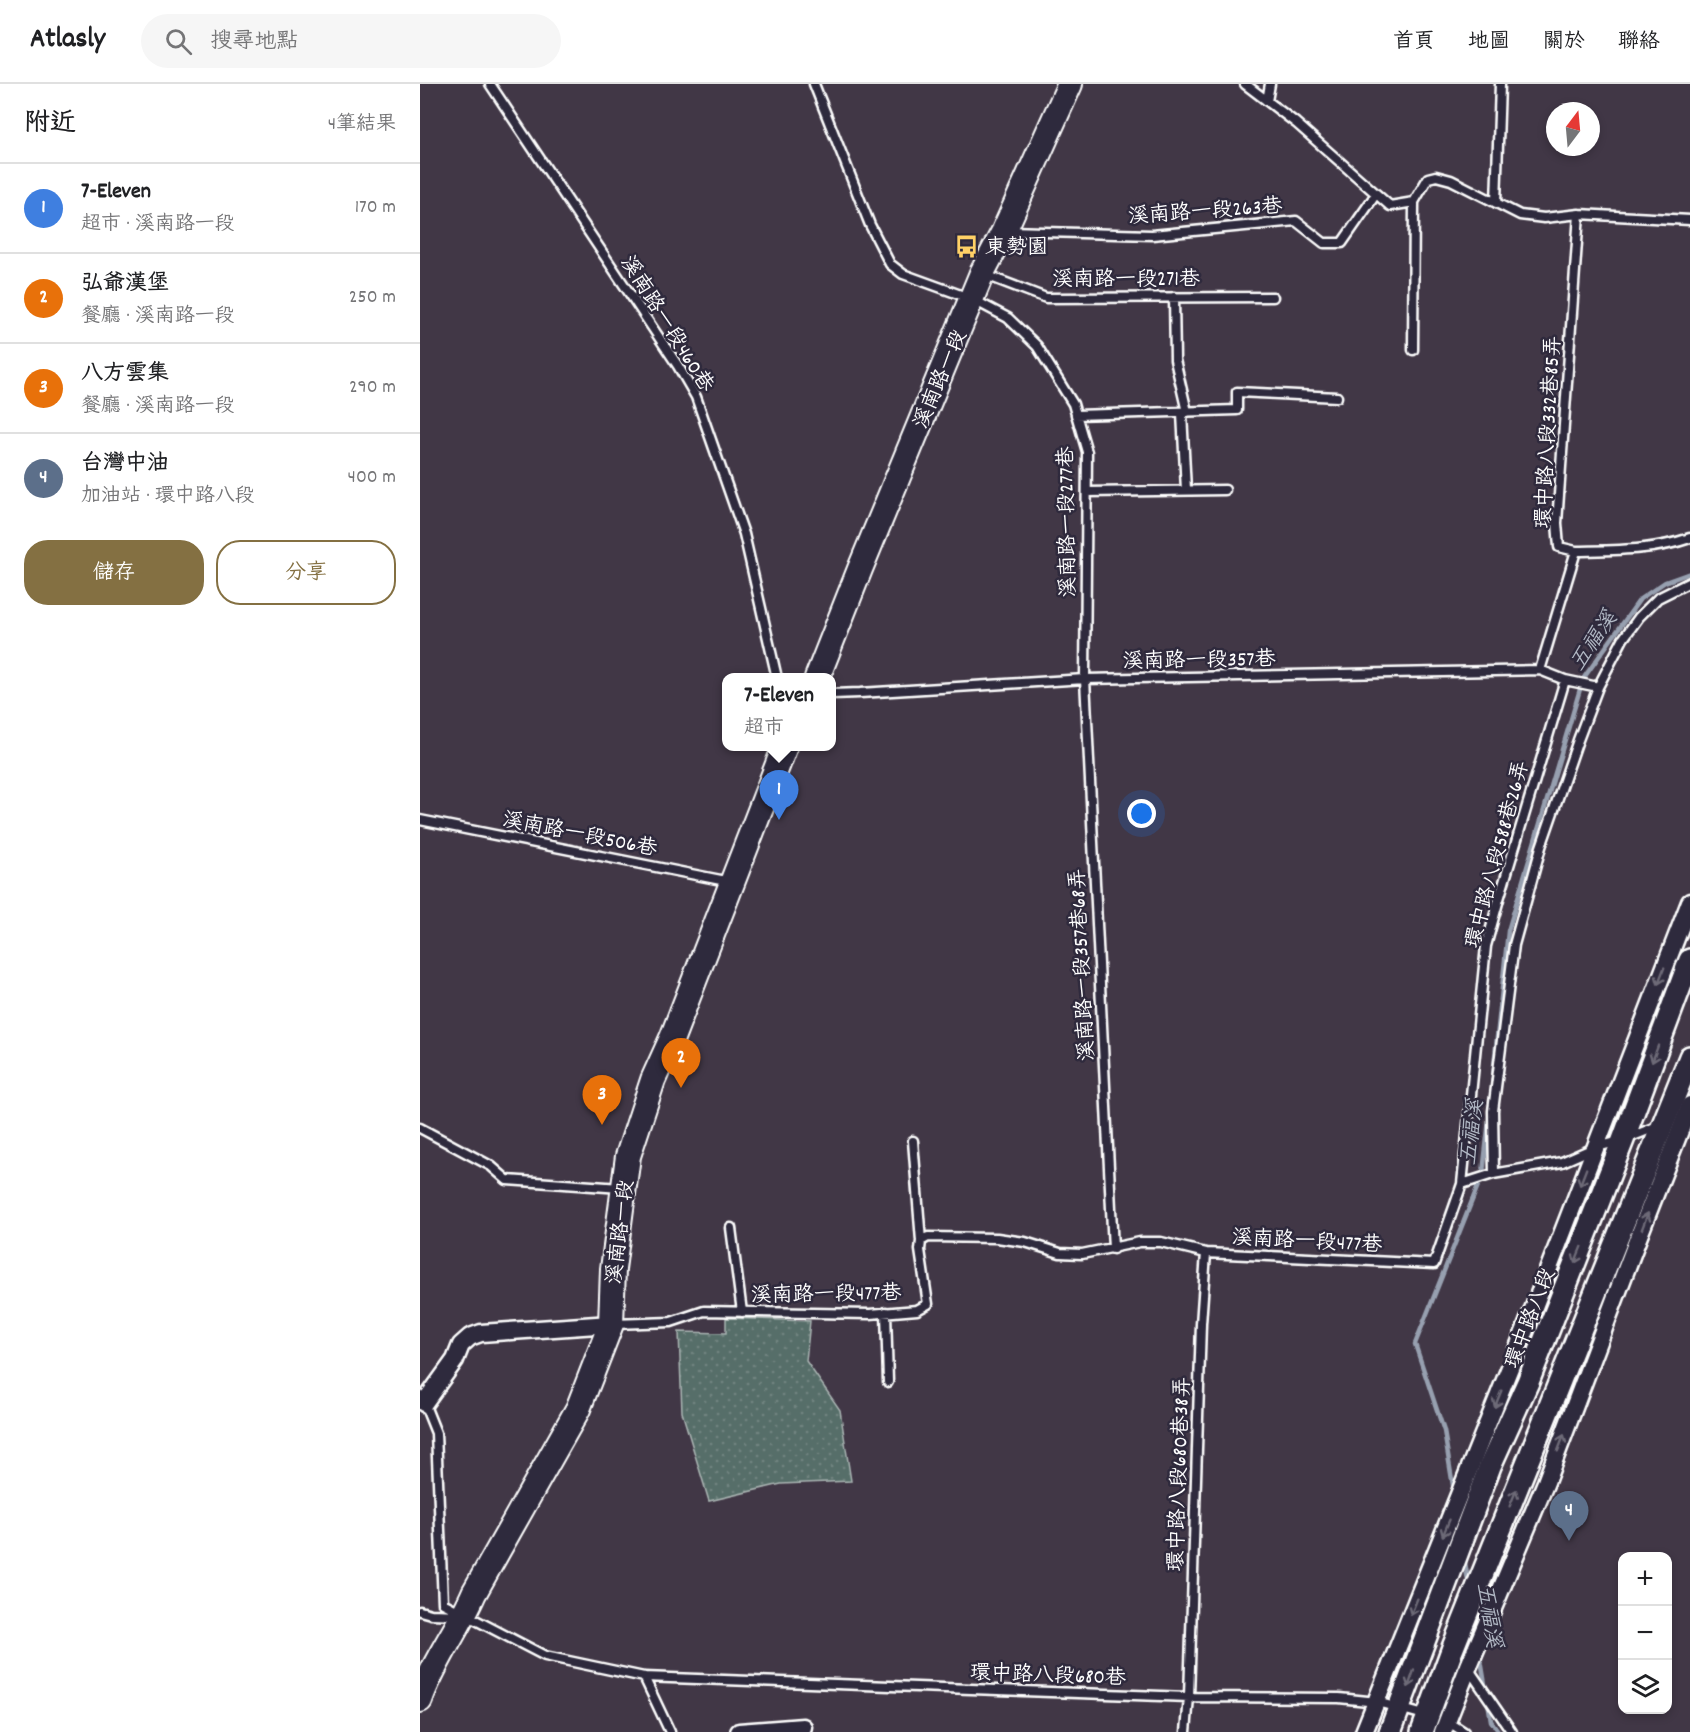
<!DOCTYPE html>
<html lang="zh-TW">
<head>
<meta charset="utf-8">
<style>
  :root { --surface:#fff; --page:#f6f6f6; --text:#202124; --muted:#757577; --line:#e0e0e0; --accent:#847042 }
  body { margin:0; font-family:Dekko,"LXGW WenKai TC",sans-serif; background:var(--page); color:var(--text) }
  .controls { position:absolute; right:18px; bottom:18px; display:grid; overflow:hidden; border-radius:12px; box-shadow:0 3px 9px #0003 }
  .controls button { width:54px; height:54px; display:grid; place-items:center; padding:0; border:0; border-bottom:2px solid var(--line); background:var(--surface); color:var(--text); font:30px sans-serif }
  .compass { position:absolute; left:1126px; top:18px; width:54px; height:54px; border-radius:50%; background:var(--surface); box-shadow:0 3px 9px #0003; rotate:16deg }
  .you { position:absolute; left:722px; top:730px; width:21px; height:21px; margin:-15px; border:4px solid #fff; border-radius:50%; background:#1a73e8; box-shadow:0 0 0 9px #1a73e833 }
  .badge { display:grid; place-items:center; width:39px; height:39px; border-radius:50%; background:var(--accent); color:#fff; font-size:20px; font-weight:700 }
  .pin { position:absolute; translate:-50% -50px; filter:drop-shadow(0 2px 3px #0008) }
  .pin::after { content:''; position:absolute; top:32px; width:21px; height:18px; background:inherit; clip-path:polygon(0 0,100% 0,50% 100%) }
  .popup { position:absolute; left:302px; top:589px; width:114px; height:78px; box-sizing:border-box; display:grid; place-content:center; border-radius:12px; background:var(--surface); filter:drop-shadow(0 2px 4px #0005); font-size:20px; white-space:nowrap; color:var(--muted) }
  .popup b { font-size:22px; color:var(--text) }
  .popup::after { content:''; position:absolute; left:50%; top:100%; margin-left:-12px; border:12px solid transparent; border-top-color:var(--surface) }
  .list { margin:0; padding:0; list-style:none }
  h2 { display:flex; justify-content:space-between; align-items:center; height:78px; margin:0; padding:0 24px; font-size:26px }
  h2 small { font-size:20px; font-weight:400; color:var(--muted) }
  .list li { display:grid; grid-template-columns:39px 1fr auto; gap:18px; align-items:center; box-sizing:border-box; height:90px; padding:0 24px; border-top:2px solid var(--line) }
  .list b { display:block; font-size:22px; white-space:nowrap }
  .list p { margin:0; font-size:20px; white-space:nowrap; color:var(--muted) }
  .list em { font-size:20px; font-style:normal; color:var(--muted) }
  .actions { display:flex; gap:12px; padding:18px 24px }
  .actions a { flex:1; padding:14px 0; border:2px solid var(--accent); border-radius:24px; text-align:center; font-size:21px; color:var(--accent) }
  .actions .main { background:var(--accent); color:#fff }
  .icon { flex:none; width:33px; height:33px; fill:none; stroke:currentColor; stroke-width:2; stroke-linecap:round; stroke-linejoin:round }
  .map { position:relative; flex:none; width:1270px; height:1648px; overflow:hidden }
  header { display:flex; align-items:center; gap:36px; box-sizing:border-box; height:84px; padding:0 30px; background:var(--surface); border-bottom:2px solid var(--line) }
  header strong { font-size:28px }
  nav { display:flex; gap:33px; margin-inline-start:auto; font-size:21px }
  .search { width:420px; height:54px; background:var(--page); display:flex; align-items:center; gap:15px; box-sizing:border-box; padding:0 21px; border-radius:33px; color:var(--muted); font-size:22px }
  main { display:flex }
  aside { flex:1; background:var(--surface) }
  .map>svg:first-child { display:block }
  .grass { fill:url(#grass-dots); stroke:#abb6b4; stroke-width:1.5 }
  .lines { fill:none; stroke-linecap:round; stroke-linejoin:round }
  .stream { stroke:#97a0b0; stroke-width:4.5 }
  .service-casing { stroke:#fff; stroke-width:13 }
  .minor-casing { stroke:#fff; stroke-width:21 }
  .tertiary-casing { stroke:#fff; stroke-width:26 }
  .secondary-casing { stroke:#fff; stroke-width:28 }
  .service { stroke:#2f2a3d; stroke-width:8 }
  .minor { stroke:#2f2a3d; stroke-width:16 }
  .tertiary { stroke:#2f2a3d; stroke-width:21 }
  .secondary { stroke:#2f2a3d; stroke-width:24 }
  .oneway { stroke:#6d6a77 }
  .labels { text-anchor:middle; stroke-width:5; stroke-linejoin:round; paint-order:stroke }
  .street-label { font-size:21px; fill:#fff; stroke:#2f2a3d }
  .poi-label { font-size:21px; fill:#fff; stroke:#2f2a3d; text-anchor:start }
  .water-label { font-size:22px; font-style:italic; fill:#b1b8c4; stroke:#2f2a3d }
</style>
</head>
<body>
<header>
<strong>Atlasly</strong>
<div class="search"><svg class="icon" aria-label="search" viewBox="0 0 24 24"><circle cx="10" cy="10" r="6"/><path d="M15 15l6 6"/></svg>搜尋地點</div>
<nav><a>首頁</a><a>地圖</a><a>關於</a><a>聯絡</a></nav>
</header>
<main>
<aside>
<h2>附近<small>4筆結果</small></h2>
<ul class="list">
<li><span class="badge" style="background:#3f7fe0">1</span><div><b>7-Eleven</b><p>超市 · 溪南路一段</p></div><em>170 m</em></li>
<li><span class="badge" style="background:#e8710a">2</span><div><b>弘爺漢堡</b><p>餐廳 · 溪南路一段</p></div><em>250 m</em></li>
<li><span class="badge" style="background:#e8710a">3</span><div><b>八方雲集</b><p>餐廳 · 溪南路一段</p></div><em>290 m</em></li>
<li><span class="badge" style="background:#5c6f8a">4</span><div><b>台灣中油</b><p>加油站 · 環中路八段</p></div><em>400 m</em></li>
</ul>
<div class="actions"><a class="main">儲存</a><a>分享</a></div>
</aside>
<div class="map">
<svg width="1270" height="1648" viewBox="0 0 1270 1648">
  <defs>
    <pattern id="grass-dots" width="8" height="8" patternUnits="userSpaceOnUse" patternTransform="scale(1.5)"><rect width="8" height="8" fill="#576e69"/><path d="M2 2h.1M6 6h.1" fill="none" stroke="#708480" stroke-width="1.8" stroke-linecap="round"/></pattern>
  </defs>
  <rect width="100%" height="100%" fill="#413746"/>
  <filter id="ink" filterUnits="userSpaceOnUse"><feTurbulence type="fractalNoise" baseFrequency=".0167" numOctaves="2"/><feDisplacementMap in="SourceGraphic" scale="12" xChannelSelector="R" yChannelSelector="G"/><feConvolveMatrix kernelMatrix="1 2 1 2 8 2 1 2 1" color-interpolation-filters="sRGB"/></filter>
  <g filter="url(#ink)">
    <path class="grass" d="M 306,1234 L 390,1237 L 386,1277 L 420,1326 L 431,1397 L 361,1400 L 289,1417 L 262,1328 L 259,1248 L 306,1249 Z"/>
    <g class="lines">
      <path class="stream" d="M 1072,1001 L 1088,847 L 1163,595 L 1220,515 L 1245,498 L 1270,489
        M 1034,1408 L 1024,1347 L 995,1260 L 1063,1089 L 1070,1027
        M 1044,1472 L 1049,1503
        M 1060,1570 L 1066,1606
        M 1068,1618 L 1071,1637 L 1079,1648"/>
      <defs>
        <path id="service" d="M 70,0 L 258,282 L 276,313 L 324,450 L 357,594
          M 394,0 L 450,141 L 470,180 L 483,190 L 552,215 L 588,234 L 617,262 L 653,320 L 667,368 L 665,595 L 693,1165
          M 825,0 L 876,39 L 970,122 L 994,118 L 1008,94 L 1016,92 L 1031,96 L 1100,131 L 1124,134 L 1159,130 L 1270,136
          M 847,17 L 850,0
          M 1076,119 L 1080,0
          M 586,147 L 732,151 L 876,137 L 904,159 L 922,159 L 956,110
          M 563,190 L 626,214 L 853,213
          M 754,213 L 755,276 L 767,328
          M 993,266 L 994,118
          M 762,329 L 766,406
          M 656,331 L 817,326 L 817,308 L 917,313
          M 667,408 L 805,406
          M 1156,467 C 1195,466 1233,467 1270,454
          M 1120,586 L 1156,467 L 1139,463 L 1137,439 L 1159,130
          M 412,610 L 440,609 L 665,595 L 1120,586 L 1145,596 L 1178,603
          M 0,736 L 311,798
          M 0,1044 L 71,1082 L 87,1096 L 201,1104
          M 493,1057 L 501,1157
          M 1074,1090 L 1073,1027 L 1094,861 L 1121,763 L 1158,656 L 1178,603 L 1203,555 L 1219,533 L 1238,514 L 1270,498
          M 1042,1100 L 1066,862 L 1079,815 L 1145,596
          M 311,1144 L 322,1228
          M 466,1228 L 468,1298
          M 194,1240 L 251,1238 L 284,1227 L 450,1230 L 497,1226 L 508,1220 L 500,1166 L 501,1157 L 508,1153 L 577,1154 L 605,1158 L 640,1169 L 662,1170 L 720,1158 L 741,1158 L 786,1169 L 1014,1180 L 1042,1100 L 1073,1090 L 1142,1078 L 1174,1064 L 1203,1056 L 1238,1042
          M 4,1319 L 16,1349 L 23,1519 L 125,1572 L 224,1593 L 769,1613 L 919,1614 L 957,1618 L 1008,1632
          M 0,1527 L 11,1530 L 41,1531
          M 1048,1584 L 1092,1648
          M 224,1593 L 250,1648
          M 1027,1637 L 1044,1648
          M 766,1648 L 769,1613 L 781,1240 L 786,1169"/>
        <path id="minor" d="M 0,1315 L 4,1319 L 35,1276 L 41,1261 L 50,1253 L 61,1249 L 191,1240
          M 319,1648 L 383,1643
          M 944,1648 L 1107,1241 L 1270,818
          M 1023,1648 L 1048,1584 L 1126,1398 L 1218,1154 L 1270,1021"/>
        <path id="tertiary" d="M 970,1648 L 1070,1382 L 1108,1298 L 1203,1056 L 1270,876
          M 1002,1648 L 1032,1566 L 1270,973"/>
        <path id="secondary" d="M 397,594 L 440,485 L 562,189 L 584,147 L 650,0
          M 0,1616 C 13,1578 38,1546 54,1509 L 158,1325 L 191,1240 L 193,1185 L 208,1072 L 233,996 L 252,954 L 365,662"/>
      </defs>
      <use href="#service" class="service-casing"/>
      <use href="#minor" class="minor-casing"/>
      <use href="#tertiary" class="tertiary-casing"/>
      <use href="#secondary" class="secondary-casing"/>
      <use href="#service" class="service"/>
      <use href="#minor" class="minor"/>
      <use href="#tertiary" class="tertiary"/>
      <use href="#secondary" class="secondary"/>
    </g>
    <defs><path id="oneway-shaft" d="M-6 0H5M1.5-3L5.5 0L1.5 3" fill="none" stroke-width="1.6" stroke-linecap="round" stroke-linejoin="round" transform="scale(1.5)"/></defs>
    <g class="oneway">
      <use href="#oneway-shaft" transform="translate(1241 892) rotate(111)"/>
      <use href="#oneway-shaft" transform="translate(1235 970) rotate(110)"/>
      <use href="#oneway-shaft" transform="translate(1163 1093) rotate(111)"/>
      <use href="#oneway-shaft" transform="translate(1225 1137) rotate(-69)"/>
      <use href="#oneway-shaft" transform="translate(1158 1171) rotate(112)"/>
      <use href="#oneway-shaft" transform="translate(1078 1315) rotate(112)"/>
      <use href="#oneway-shaft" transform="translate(1141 1359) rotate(-69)"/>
      <use href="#oneway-shaft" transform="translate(1093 1414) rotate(-68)"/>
      <use href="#oneway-shaft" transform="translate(1026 1444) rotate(113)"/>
      <use href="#oneway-shaft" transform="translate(994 1523) rotate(112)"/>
      <use href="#oneway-shaft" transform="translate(991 1595) rotate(109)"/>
    </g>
  </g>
  <defs>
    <symbol id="bus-bare" viewBox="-9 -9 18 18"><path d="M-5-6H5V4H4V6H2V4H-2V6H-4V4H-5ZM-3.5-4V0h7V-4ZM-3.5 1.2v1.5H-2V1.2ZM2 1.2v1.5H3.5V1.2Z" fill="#ffd166" stroke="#2f2a3d" stroke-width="2.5" paint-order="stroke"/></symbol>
  </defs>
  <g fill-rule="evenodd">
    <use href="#bus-bare" x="530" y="146" width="33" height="33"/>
  </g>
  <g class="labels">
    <g class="street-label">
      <text transform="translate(785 126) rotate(-4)" y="7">溪南路一段263巷</text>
      <text x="706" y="201">溪南路一段271巷</text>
      <text transform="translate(248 239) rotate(58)" y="7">溪南路一段460巷</text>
      <text transform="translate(519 295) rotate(-67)" y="7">溪南路一段</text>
      <text transform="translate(1127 348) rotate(-87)" y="7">環中路八段332巷85弄</text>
      <text transform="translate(646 438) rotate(-91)" y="7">溪南路一段277巷</text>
      <text transform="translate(779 575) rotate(-1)" y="7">溪南路一段357巷</text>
      <text transform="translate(160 749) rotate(11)" y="7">溪南路一段506巷</text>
      <text transform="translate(1076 770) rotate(-75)" y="7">環中路八段588巷26弄</text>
      <text transform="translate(661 881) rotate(-93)" y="7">溪南路一段357巷68弄</text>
      <text transform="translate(199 1148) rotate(-83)" y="7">溪南路一段</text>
      <text transform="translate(887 1156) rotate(3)" y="7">溪南路一段477巷</text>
      <text transform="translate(406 1209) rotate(-1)" y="7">溪南路一段477巷</text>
      <text transform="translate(1109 1234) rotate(-69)" y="7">環中路八段</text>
      <text transform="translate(758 1390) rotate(-88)" y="7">環中路八段680巷38弄</text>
      <text transform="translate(628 1590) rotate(2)" y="7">環中路八段680巷</text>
    </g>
    <g class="poi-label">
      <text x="565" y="169">東勢園</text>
    </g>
    <g class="water-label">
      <text transform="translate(1172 556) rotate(-56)" y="8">五福溪</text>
      <text transform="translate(1050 1048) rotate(-83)" y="8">五福溪</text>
      <text transform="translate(1071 1531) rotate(81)" y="8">五福溪</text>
    </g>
  </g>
</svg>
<div class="controls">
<button>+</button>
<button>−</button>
<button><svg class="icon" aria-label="layers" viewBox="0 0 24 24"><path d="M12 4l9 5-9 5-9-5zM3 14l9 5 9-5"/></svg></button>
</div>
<svg class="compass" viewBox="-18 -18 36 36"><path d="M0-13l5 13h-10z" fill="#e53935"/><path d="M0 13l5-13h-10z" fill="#757577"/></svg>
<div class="you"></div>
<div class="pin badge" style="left:359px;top:736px;background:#3f7fe0">1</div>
<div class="popup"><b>7-Eleven</b>超市</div>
<div class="pin badge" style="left:261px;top:1004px;background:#e8710a">2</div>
<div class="pin badge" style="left:182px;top:1041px;background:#e8710a">3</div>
<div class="pin badge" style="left:1149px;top:1457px;background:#5c6f8a">4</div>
</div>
</main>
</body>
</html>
